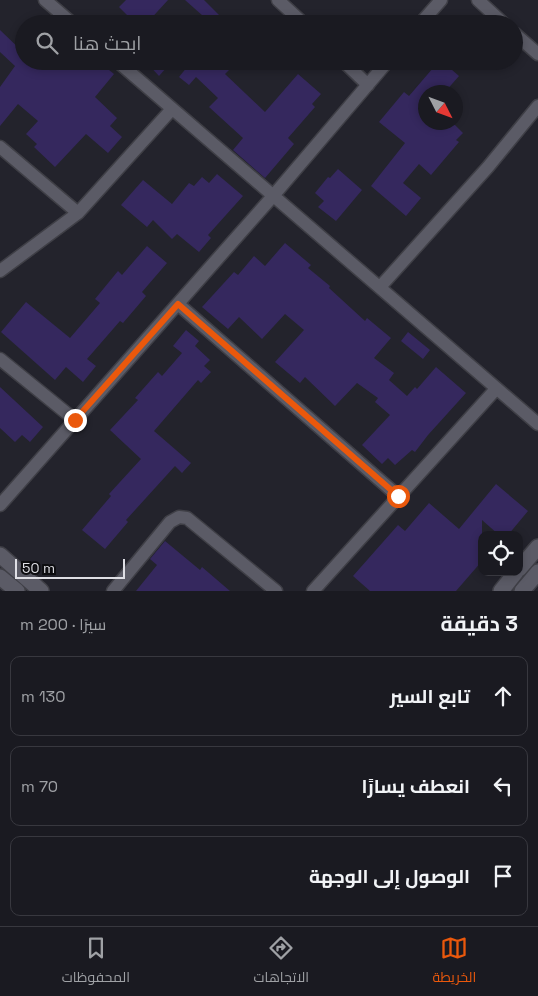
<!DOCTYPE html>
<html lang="ar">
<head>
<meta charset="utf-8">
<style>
  :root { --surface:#1a1a21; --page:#27272e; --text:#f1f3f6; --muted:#9fa1a5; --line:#38383f; --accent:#ea580c }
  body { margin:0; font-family:"Space Grotesk",Cairo,sans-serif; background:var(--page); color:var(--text); direction:rtl }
  .controls { position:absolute; right:15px; bottom:15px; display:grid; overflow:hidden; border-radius:10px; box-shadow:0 2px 8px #0003 }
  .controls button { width:45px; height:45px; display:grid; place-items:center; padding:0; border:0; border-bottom:1px solid var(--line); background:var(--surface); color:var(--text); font:25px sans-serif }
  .compass { position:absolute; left:418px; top:85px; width:45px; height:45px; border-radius:50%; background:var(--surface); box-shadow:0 2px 8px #0003; rotate:132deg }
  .scale { position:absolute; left:15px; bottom:12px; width:110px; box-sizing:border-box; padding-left:5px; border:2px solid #dfdfe5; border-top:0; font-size:14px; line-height:18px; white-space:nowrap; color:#dfdfe5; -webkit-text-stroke:4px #0d0d10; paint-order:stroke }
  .stop { position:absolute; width:15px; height:15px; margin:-11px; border:4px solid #ea580c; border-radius:50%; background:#fff }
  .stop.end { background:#ea580c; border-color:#fff; box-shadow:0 1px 5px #0008 }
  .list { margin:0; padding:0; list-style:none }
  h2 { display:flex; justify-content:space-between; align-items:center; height:65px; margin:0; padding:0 20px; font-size:21px }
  h2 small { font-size:16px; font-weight:400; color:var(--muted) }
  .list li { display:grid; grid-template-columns:32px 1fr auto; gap:15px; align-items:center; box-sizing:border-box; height:80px; margin:0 10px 10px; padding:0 10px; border:1px solid var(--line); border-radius:10px }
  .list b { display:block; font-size:19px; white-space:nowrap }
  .list em { font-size:16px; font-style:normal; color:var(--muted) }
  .icon { flex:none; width:28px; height:28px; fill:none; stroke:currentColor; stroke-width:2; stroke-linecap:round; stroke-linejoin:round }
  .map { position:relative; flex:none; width:538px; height:591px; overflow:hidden; direction:ltr }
  .search { position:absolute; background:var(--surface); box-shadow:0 2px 8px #0003; left:15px; right:15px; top:15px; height:55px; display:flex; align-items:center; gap:12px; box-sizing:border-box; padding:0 18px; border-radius:28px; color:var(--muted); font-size:19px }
  .sheet { height:335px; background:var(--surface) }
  nav { display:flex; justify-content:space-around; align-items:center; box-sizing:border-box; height:70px; border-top:1px solid var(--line); background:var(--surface); font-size:14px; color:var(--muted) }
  nav a { display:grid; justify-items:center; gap:2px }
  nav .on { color:var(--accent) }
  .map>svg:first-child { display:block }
  .building { fill:#35285e }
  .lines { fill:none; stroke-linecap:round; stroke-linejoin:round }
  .street-casing { stroke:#3f3f46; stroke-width:15 }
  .secondary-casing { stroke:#3f3f46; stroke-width:18 }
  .street { stroke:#5b5b66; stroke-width:12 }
  .secondary { stroke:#5b5b66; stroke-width:15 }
  .route { stroke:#ea580c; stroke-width:6 }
</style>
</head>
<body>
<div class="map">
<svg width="538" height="591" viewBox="0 0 538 591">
  <rect width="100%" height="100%" fill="#23232c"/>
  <path class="building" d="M 126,0 L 168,0 L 146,24 L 136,24 L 119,7 Z
    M 185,0 L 204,0 L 221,17 L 214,24 L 196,24 L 203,16 Z
    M 0,30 L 24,53 L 24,61 L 87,61 L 93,67 L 98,61 L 114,74 L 95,97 L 117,118 L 110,126 L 122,137 L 108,153 L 86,134 L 55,167 L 34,147 L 37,144 L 26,134 L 38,121 L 18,104 L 0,126 L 0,87 L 15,66 L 0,52 Z
    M 145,61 L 161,61 L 167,67 L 159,76 Z
    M 192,61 L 223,61 L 231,68 L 225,74 L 265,112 L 298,74 L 321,94 L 312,104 L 315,107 L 288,138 L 294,144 L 265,178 L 233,150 L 243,138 L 209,107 L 218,98 L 196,77 L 189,85 L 179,77 Z
    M 439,61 L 459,61 L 451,69 L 459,76 L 445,92 L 426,92 L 426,122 L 437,122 L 444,129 L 450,122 L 452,122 L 463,133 L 456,140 L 459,142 L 431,175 L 419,164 L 403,183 L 421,198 L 406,216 L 371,186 L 405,143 L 379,122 L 404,92 L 409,96 Z
    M 338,169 L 362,190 L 336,221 L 318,207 L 324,201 L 315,193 L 328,177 L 330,178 Z
    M 217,174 L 243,196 L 208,235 L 211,238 L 199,252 L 177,234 L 172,239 L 153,220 L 147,227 L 121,205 L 143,180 L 172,204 L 189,183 L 194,186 L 202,177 L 209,183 Z
    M 285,243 L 311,265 L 308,268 L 330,286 L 329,288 L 365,321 L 367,318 L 391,338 L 374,358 L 394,373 L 389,380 L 407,396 L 415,387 L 417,389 L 436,367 L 466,393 L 428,435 L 415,452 L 412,450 L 395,465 L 388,458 L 382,464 L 362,445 L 390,415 L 375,402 L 378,398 L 357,383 L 335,406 L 305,377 L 300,383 L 275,362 L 304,330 L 285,314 L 262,339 L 239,317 L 228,329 L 202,307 L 234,272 L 238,275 L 254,256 L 265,266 Z
    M 147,246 L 167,263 L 142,292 L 146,296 L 123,323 L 120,321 L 87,359 L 96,366 L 83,382 L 66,367 L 55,380 L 1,332 L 26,302 L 70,338 L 100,303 L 95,299 L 118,271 L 122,275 Z
    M 186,330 L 199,341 L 195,346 L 210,360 L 204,366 L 211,372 L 201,383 L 198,380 L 154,431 L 191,463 L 182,473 L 175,466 L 126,520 L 128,522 L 105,549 L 82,530 L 111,496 L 109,494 L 141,459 L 110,430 L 138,400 L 135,398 L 158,372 L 162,376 L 182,353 L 173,346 Z
    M 408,332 L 430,350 L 423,359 L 401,341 Z
    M 0,387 L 43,427 L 30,442 L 22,435 L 15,442 L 0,428 Z
    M 496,484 L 528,511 L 508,535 L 499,535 L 482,520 L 482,561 L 456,591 L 370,591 L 353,576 L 398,525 L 405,531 L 429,503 L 459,529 Z
    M 165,541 L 200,570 L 202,567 L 230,591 L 136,591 L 157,565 L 150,559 Z"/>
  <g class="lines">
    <defs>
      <path id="street" d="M 45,0 L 73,24
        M 278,0 L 304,24
        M 478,0 L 504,24
        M 420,24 L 441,0
        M 514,33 L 538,54
        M 117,61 L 538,424
        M 343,61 L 368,85
        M 0,147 L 78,213
        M 0,271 L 78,213 L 172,109
        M 380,287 L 488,167 L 538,106
        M 178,304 L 398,496
        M 0,359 L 75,420
        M 0,505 L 273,196 L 388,61
        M 113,591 L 170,522 L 179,517 L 187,518 L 276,591
        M 313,591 L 496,389"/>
      <path id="secondary" d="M 0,555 L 41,591
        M 519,569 L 538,547
        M 0,577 L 17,591
        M 501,591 L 516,572
        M 522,591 L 538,572"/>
    </defs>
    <use href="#street" class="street-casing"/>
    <use href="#secondary" class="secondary-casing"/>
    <use href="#street" class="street"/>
    <use href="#secondary" class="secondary"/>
  </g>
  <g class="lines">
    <path class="route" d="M 75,420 L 178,304 L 398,496"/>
  </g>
</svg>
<div class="controls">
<button><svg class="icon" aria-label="locate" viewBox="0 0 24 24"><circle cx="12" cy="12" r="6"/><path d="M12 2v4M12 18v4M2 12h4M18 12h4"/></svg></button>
</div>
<svg class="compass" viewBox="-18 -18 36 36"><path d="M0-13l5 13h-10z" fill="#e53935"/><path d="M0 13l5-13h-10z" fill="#9fa1a5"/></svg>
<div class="scale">50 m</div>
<div class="stop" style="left:398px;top:496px"></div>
<div class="stop end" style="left:75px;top:420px"></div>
<div class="search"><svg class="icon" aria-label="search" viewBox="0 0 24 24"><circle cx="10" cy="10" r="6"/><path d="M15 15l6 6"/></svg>ابحث هنا</div>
</div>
<section class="sheet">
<h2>3 دقيقة<small>سيرًا · 200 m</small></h2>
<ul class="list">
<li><svg class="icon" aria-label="ahead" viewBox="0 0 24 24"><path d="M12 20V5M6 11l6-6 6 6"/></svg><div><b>تابع السير</b></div><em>130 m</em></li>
<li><svg class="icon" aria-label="left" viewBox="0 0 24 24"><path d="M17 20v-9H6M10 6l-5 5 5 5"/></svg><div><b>انعطف يسارًا</b></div><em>70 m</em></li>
<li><svg class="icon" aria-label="arrive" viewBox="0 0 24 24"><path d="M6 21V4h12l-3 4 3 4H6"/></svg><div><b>الوصول إلى الوجهة</b></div></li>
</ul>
</section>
<nav>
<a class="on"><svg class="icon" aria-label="map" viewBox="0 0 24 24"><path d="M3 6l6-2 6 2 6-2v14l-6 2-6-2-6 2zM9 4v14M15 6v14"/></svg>الخريطة</a>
<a><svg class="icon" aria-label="directions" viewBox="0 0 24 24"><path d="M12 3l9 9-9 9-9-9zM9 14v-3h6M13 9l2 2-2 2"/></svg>الاتجاهات</a>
<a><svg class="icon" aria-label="saved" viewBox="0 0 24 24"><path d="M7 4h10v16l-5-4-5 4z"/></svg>المحفوظات</a>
</nav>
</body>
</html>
